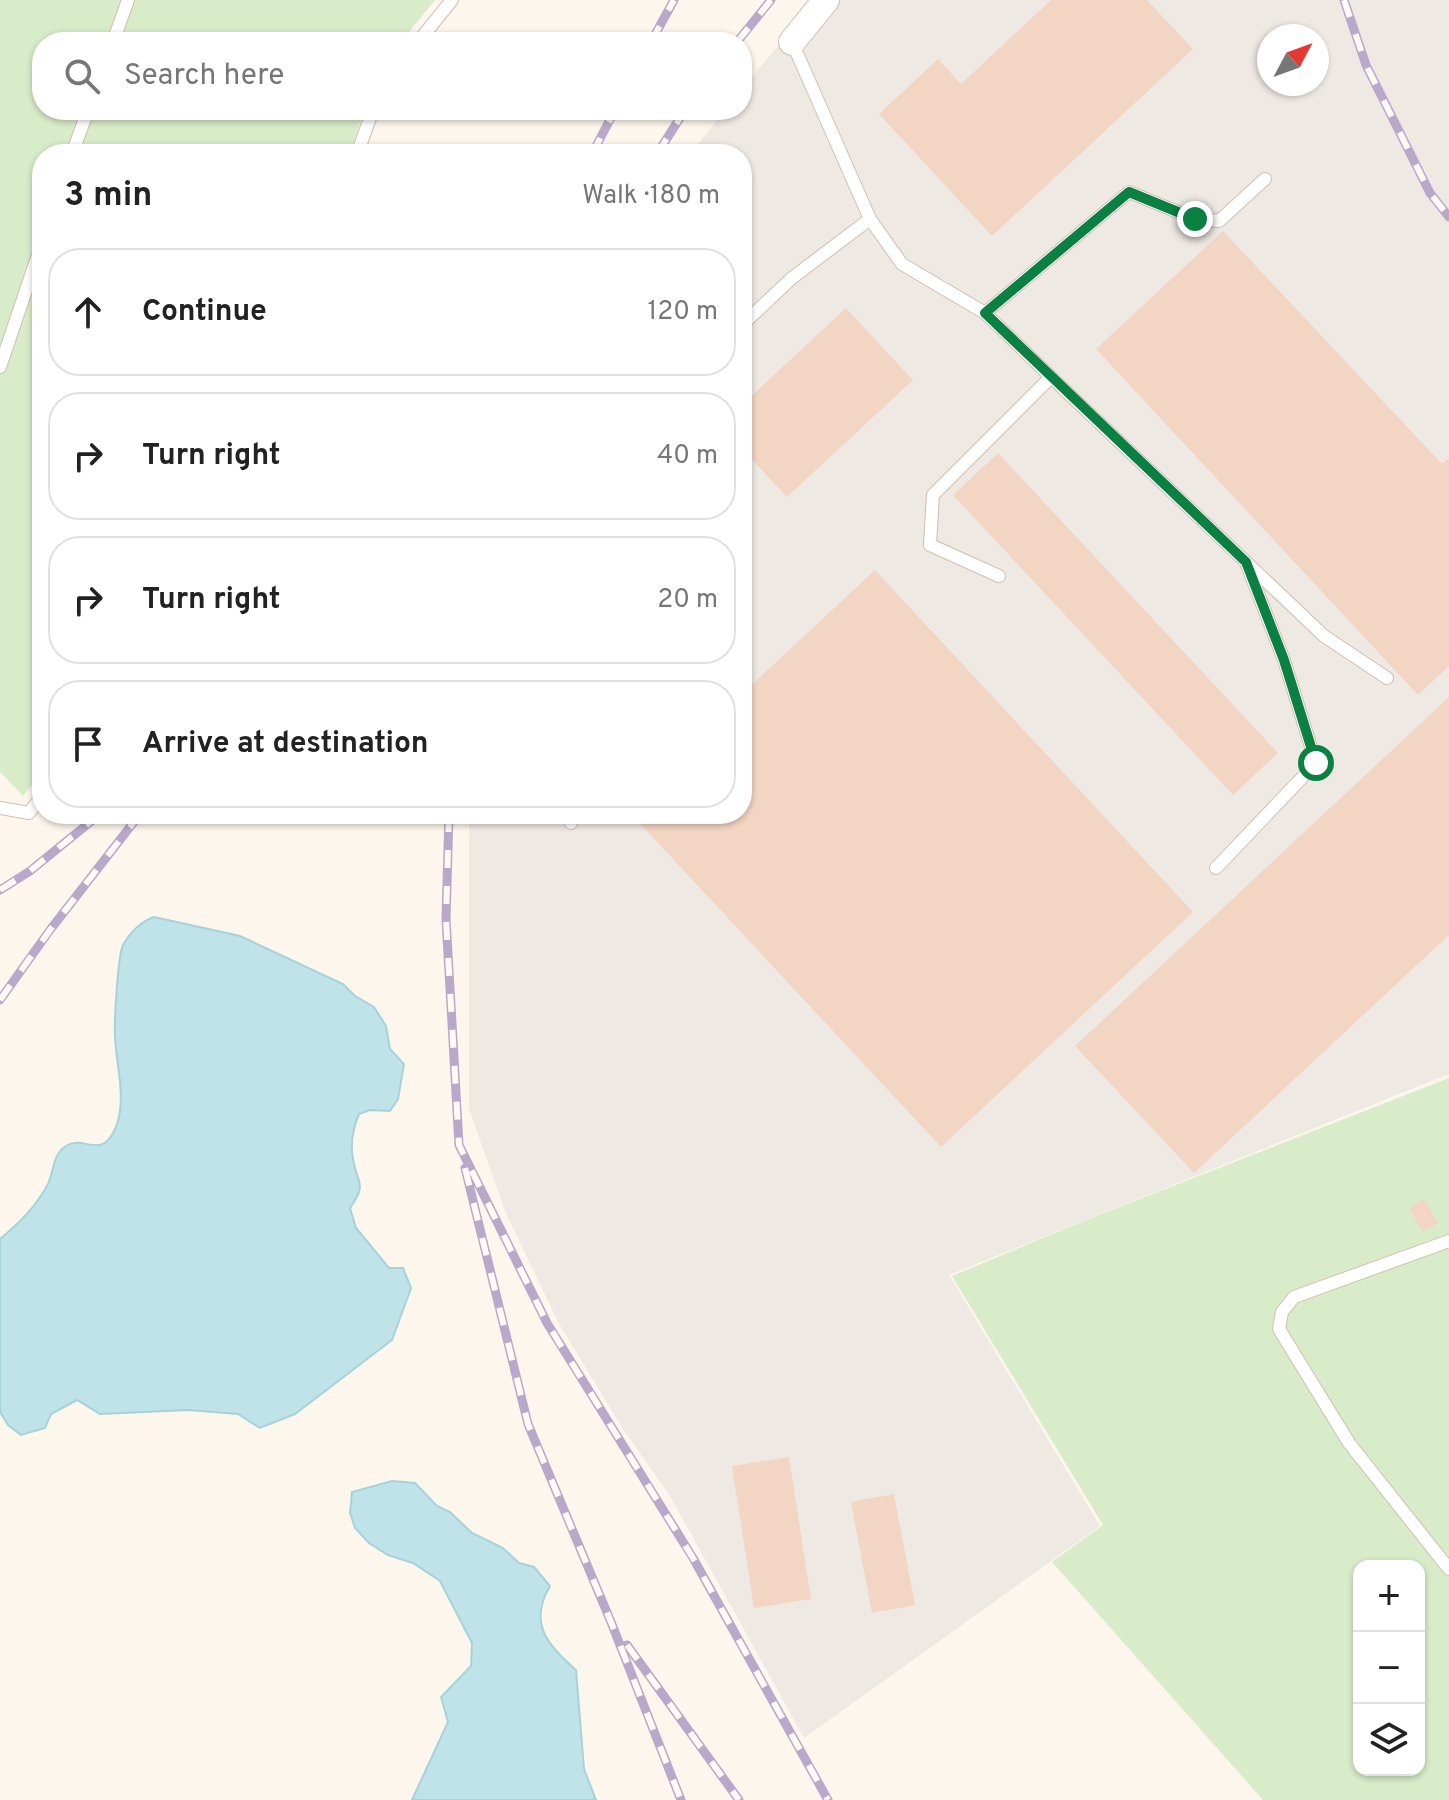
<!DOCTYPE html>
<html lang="en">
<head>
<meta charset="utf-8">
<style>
  :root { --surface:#fff; --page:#f2f2f2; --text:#222; --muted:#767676; --line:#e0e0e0 }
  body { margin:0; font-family:Overpass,sans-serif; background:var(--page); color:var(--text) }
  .controls { position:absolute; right:24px; bottom:24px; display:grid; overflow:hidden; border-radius:16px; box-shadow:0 2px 6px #0004 }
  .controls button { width:72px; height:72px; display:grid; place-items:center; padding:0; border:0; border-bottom:2px solid var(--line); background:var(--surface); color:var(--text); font:40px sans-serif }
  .compass { position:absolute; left:1257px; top:24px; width:72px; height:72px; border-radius:50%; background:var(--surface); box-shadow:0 2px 6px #0004; rotate:49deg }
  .stop { position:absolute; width:24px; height:24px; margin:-18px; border:6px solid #0b8043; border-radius:50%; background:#fff }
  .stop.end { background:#0b8043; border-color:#fff; box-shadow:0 2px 8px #0008 }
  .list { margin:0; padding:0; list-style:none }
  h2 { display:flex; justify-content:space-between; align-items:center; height:104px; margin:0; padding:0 32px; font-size:34px }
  h2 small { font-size:26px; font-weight:400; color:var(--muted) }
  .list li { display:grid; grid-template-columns:52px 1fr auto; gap:24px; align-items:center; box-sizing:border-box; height:128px; margin:0 16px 16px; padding:0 16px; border:2px solid var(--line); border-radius:32px }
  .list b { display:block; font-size:30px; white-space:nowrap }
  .list em { font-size:26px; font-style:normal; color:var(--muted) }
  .icon { flex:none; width:44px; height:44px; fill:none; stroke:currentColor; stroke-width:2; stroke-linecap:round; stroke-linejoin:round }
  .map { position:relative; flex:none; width:1449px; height:1800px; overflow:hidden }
  .search { position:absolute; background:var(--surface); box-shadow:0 2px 6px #0004; left:32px; top:32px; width:720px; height:88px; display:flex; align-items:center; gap:20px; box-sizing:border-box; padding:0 28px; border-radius:32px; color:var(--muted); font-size:30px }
  .panel { position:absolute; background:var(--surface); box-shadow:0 2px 6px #0004; left:32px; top:144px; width:720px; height:680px; border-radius:32px }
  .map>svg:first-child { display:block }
  .industrial { fill:#efe9e4; fill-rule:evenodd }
  .green { fill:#d8ecc9; fill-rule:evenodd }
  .water { fill:#bfe3e8; stroke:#a5d3da; stroke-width:2 }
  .building { fill:#f3d5c3 }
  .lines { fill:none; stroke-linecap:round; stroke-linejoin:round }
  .service-casing { stroke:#d1beb0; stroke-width:14 }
  .minor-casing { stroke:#d1beb0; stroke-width:28 }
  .service { stroke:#fff; stroke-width:12 }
  .minor { stroke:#fff; stroke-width:26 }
  .rail-casing { stroke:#b9a8c9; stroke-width:9 }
  .rail { stroke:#fffaf3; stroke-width:6; stroke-dasharray:18; stroke-linecap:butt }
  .route { stroke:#0b8043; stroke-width:10 }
</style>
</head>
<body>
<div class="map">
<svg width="1449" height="1800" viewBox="0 0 1449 1800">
  <rect width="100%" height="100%" fill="#fdf6ec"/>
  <path class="industrial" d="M 816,0 L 1449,0 L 1449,1074 L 949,1275 L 1100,1526 L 804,1738 L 670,1496 L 621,1426 L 558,1322 L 505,1211 L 469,1109 L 469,814 L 742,814 L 742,154 L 690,154 L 725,110 L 742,110 L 742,89 ZM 1269,36 L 1317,36 L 1317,84 L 1269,84 Z"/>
  <path class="green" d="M 0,0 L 435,0 L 401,42 L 42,42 L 42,110 L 364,110 L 350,154 L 42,154 L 42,772 L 23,796 L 0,772 Z
    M 1449,1078 L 1449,1800 L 1263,1800 L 1052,1562 L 1103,1525 L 952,1276 L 1089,1219 ZM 1359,1566 L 1419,1566 L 1419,1770 L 1359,1770 Z"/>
  <path class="water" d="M 154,917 L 240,936 L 343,984 L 355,996 L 374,1007 L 386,1026 L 390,1049 L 404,1064 L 398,1099 L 390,1111 L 370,1110 L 359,1114 C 353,1128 350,1143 353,1159 C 357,1185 368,1182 350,1208 L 356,1228 L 389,1268 L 403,1268 L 411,1288 L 392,1340 L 295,1414 L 260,1428 L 238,1414 L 188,1410 L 100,1414 L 77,1400 L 51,1414 L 45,1428 L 21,1435 L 8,1425 L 0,1412 L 0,1239 C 19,1223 36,1207 48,1184 C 54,1172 52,1155 66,1146 C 85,1134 101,1162 116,1127 C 127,1098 116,1066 115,1036 C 114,1022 118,955 123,945 C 130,932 142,921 154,917 Z
    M 392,1481 L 415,1483 L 437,1506 L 450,1512 L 472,1533 L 503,1548 L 519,1563 L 534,1567 L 550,1586 C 528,1623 547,1645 576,1670 L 584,1769 L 596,1800 L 412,1800 L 448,1722 L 441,1697 L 471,1666 L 472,1643 L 440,1581 L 413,1563 L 388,1555 L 369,1543 L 355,1528 L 350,1513 L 352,1492 Z"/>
  <path class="building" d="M 1051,0 L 1147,0 L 1193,49 L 992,236 L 879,114 L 938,59 L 961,84 Z
    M 1223,231 L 1442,464 L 1449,458 L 1449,666 L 1418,695 L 1096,349 Z
    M 846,308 L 913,380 L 787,497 L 742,449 L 742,405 Z
    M 998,453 L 1278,753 L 1233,795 L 953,495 Z
    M 875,570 L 1193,912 L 941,1147 L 631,814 L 742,814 L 742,694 Z
    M 1449,697 L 1449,935 L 1194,1173 L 1075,1046 Z
    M 1424,1199 L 1438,1223 L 1423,1232 L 1409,1208 Z
    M 789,1457 L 811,1599 L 754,1608 L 732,1466 Z
    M 894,1494 L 915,1605 L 872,1613 L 851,1502 Z"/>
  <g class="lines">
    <defs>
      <path id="service" d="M 113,42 L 128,0
        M 418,42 L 452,0
        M 72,154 L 88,110
        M 357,154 L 373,110
        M 870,219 L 902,264 L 985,313 L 1129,192 L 1195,219 L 1219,221 L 1265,179
        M 985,313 L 1051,377 L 933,495 L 930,545 L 999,576
        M 742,325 L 792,278 L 870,219 L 792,42
        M 0,367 L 42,243
        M 1051,377 L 1324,636 L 1387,678
        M 0,808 L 29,813 L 42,796
        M 571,823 L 571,814
        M 1216,868 L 1316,763 L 1284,660 L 1247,565
        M 1449,1241 L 1294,1297 L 1282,1312 L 1279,1329 L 1349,1443 L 1449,1569"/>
      <path id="minor" d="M 792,42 L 826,0"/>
    </defs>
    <use href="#service" class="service-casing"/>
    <use href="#minor" class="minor-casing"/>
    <use href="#service" class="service"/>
    <use href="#minor" class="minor"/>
    <defs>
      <path id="rail" d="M 1344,0 L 1366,65 L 1430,193 L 1449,217
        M 651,42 L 674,0
        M 737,42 L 771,0
        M 592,154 L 615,110
        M 657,154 L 685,110
        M 449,814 L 446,919 L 459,1145 L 547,1323 L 693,1558 L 828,1800
        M 0,890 L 30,871 L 100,814
        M 0,1000 L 50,930 L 140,814
        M 465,1168 L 528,1424 L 611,1622 L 681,1800
        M 627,1645 L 739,1800"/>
    </defs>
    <use href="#rail" class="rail-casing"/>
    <use href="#rail" class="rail"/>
  </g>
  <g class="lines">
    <path class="route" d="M 1195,219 L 1129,192 L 985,313 L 1246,562 L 1284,660 L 1316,763"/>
  </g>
</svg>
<div class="controls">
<button>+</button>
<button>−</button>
<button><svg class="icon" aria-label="layers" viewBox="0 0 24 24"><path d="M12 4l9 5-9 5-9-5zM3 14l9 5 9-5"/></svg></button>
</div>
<svg class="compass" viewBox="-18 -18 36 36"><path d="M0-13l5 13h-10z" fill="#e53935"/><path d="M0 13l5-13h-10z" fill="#767676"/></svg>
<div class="stop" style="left:1316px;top:763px"></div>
<div class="stop end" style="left:1195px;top:219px"></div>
<div class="search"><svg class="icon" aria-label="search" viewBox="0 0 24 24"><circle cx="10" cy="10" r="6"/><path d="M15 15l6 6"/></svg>Search here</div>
<section class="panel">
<h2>3 min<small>Walk · 180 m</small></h2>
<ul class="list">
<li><svg class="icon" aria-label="ahead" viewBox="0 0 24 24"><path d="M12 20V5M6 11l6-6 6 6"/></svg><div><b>Continue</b></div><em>120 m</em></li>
<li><svg class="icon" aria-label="right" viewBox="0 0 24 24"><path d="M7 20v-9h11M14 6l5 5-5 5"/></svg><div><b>Turn right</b></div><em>40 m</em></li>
<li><svg class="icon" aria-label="right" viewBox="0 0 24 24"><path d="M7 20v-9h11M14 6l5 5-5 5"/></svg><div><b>Turn right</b></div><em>20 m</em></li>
<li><svg class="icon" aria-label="arrive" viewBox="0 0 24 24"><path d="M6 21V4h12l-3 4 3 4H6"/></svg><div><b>Arrive at destination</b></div></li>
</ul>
</section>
</div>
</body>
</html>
